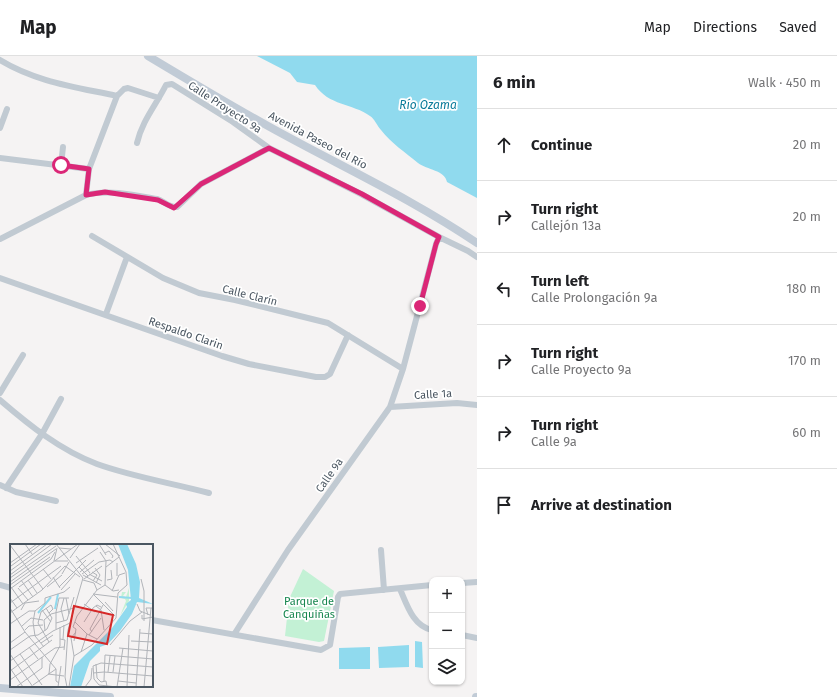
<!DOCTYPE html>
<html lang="en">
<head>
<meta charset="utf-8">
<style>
  :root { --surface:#fff; --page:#f2f2f2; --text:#202124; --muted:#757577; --line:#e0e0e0 }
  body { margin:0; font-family:"Fira Sans",sans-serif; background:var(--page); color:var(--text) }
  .controls { position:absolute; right:12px; bottom:12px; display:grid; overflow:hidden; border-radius:8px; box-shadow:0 1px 3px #0004 }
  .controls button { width:36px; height:36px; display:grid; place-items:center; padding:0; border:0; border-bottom:1px solid var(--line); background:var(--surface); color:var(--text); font:20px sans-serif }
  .stop { position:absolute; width:12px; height:12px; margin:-9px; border:3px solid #db2777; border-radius:50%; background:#fff }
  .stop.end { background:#db2777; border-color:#fff; box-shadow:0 1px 4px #0008 }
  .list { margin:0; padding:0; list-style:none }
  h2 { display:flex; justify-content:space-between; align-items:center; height:52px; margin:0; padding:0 16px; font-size:17px }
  h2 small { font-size:13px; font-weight:400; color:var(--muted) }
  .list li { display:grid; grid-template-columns:26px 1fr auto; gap:12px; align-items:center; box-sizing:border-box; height:72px; padding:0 16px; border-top:1px solid var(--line) }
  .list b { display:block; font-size:15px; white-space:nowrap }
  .list p { margin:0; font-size:13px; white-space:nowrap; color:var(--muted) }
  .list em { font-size:13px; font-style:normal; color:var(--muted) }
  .icon { flex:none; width:22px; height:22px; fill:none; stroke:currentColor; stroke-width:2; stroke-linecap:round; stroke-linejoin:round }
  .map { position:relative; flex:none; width:477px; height:641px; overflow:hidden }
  header { display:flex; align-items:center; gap:24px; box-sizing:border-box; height:56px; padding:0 20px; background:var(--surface); border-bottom:1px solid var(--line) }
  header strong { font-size:19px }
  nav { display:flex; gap:22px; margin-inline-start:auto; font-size:14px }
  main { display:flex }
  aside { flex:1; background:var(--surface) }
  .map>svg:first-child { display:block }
  .green { fill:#c3f1d5 }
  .water { fill:#90daee }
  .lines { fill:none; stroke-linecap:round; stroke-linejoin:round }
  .street { stroke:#c1cad2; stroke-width:6 }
  .secondary { stroke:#c1cbd6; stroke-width:8 }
  .route { stroke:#db2777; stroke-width:5 }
  .labels { text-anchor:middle; stroke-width:3.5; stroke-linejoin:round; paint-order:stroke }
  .street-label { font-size:11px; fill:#4a5661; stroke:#fff }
  .park-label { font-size:11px; fill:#17864f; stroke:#fff }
  .water-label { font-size:12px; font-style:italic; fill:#0c7c9b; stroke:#fff }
  .inset-river { fill:none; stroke:#90daee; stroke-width:2 }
  .inset-road { fill:none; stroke:#b1b4b9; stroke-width:1 }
  .view { fill:#d62828; fill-opacity:0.15; stroke:#d62828; stroke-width:2 }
  .inset-edge { fill:none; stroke:#4a5661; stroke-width:2 }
</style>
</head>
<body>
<header>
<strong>Map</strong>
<nav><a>Map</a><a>Directions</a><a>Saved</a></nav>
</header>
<main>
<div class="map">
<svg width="477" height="641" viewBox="0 0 477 641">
  <rect width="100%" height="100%" fill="#f5f3f3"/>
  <path class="green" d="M 303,513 L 334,535 L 324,585 L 319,586 L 285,580 L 289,543 Z"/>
  <path class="water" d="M 257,0 L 477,0 L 477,142 L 447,126 C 445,114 427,114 418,107 C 406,97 391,87 381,74 C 377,70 375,63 370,60 C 352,47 329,50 315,29 L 297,26 L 290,17 Z
    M 415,585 L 422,586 L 423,612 L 415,611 Z
    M 409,589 L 409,611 L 379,612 L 378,591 Z
    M 370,591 L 370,613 L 339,613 L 339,592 Z"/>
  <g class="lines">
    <path class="street" d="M 0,4 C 36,26 76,31 117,40
      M 0,72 L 7,53
      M 137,87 C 142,65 156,49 166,29 L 172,28 L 233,66 L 269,92 L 361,138 L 439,181 L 468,195 L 477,201
      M 0,102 L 89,113
      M 61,109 L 63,91
      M 86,139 L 89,113 L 117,40 L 124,33 L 128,32 L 159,42
      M 92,180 L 163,222 L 199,237 L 235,244 L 328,267 L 403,313
      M 0,183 L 86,139 C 108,133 135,139 157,143 C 164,145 169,152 177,151 L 201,128 L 269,92
      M 0,222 L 222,300 L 249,308 L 316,321 L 325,321 L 330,318 L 348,279
      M 106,258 L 127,201
      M 0,337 L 23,299
      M 0,344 C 29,369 60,394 97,408 C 133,421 172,427 209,437
      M 390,351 L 457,347 L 477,349
      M 0,429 L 16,436 L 56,445
      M 6,432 L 42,378 L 61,343
      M 381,494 L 384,534
      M 462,527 L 477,526
      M 0,529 L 11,532
      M 400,533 C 407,549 413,570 432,574
      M 152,564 L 321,594 L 330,589 L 338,541 L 340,538 L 432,529
      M 235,577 L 288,494 L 390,351 L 403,313 L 436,188 L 439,181
      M 462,579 L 477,582"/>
    <path class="secondary" d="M 148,0 C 188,24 228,48 268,70 C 338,109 411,142 477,187
      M 0,632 L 110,641
      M 476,641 L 477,641"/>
  </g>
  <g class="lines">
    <path class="route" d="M 61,109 L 89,113 L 86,139 L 105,136 L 158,144 L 174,152 L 201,128 L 269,92 L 362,138 L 439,181 L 436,188 L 420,250"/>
  </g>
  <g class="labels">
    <g class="street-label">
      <text transform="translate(225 51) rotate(33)" y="4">Calle Proyecto 9a</text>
      <text transform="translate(318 84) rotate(28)" y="4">Avenida Paseo del Río</text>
      <text transform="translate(250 239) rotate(14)" y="4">Calle Clarín</text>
      <text transform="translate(186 277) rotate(19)" y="4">Respaldo Clarin</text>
      <text transform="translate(433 338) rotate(-3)" y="4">Calle 1a</text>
      <text transform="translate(329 419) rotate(-55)" y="4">Calle 9a</text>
    </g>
    <g class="park-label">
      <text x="309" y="549">Parque de<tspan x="309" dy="13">Canquiñas</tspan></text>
    </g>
    <g class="water-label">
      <text x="428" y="53">Río Ozama</text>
    </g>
  </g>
  <g transform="translate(10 488)">
    <rect width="143" height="143" fill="#f5f3f3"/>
    <path d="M 119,44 L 119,57 L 110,72 L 116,57 L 115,55 L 111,54 L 112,48 L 116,48 L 113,52 L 116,53 Z" fill="#c3f1d5"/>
    <path d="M 108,0 L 117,0 L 126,20 L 130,38 L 129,54 L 143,60 L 127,58 L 122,70 L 110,87 L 98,100 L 90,103 L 90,107 L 80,117 L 71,143 L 60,143 L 64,122 L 102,84 L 117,63 L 116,60 L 121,56 L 118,26 Z" fill="#90daee"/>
    <path class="inset-river" d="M 109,53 L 122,54M 45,65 L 48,50M 28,69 L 41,53"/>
    <path class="inset-road" d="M 15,0 L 22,10M 46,0 L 73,34 L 58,86 L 55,133 L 57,143M 89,0 L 96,11M 95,0 L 110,12M 0,1 L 33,45M 49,4 L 61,5M 90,8 L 96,17 L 95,41M 95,9 L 99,7 L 103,12 L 102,14M 66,12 L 80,29M 60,14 L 70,0M 44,17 L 47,4M 45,17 L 58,17M 0,19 L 27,0M 66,19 L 88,4M 107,19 L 107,32M 1,22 L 31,0M 69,23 L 78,32M 96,23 L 109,13M 85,24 L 90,31 L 86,39M 33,25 L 41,35M 0,27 L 37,0M 70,28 L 84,16M 82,28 L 87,31 L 83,37M 52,30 L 59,18M 72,30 L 89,18 L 100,16 L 103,18M 79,30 L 92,37M 0,31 L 42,0M 73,31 L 91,41M 43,33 L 50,44M 0,34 L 46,2M 74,35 L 92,22M 131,35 L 134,47 L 134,77M 11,36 L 23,53M 18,36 L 27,49M 73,36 L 84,39 L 87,46 L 95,41M 97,36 L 102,35 L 101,26M 0,38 L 46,5M 0,41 L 40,13M 95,41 L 103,47 L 109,46M 1,43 L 13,60M 9,43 L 68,0M 37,43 L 52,31M 49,43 L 76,16M 8,44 L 18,56M 0,45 L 41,15 L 45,8M 51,46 L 65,30M 102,47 L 109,31 L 115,29M 83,50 L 105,72M 83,50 L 107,53M 0,54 L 7,64M 54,54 L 51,65 L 54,77M 56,54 L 59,70M 95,58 L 103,67M 0,59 L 51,22M 74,60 L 85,68M 127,60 L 130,67 L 140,71M 86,62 L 91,66 L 94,86M 0,64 L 15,88 L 46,125 L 46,137 L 49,139M 11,66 L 15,59 L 29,57M 32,66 L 41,78M 0,69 L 32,46 L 55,22 L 70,33M 39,69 L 43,65 L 41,61 L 31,68 L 28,79 L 39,98M 132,71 L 132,75 L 143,73M 138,71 L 136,64 L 143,64M 21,74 L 33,76M 65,78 L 77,90 L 87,95M 74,78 L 83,64 L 87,61 L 91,63M 46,79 L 57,76 L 64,53M 0,80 L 19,67 L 25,67M 12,82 L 21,74M 46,85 L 46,68 L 49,54 L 59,54M 15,86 L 19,82 L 33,81M 35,87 L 34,76 L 41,70 L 64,64M 82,88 L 80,85 L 93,61M 130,89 L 143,90M 79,91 L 91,74M 50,95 L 55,96 L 54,106M 53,95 L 54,81M 64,97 L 66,85 L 63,83 L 67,72 L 87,46M 121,97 L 143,98M 0,99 L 15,88M 31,99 L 43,91M 100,101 L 120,77 L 132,68M 19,103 L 28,115M 34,103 L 25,92 L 23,78 L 25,67 L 35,59 L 35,54 L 54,48 L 60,43M 109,104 L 143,107M 0,106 L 20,92 L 28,91 L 37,85 L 42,74 L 36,64M 71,108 L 77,90M 0,110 L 23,143M 10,110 L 32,141M 64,112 L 61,94 L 66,88M 0,117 L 43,87 L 60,79M 86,120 L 87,134 L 91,138 L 96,137 L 97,143M 83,122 L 91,119 L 143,123M 83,122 L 84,135 L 89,141 L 107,143M 0,124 L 13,143M 0,127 L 42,96M 98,128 L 100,112M 103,128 L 105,112M 83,129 L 94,128 L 143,132M 38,130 L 54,132M 39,130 L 40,120 L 50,102 L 50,83M 0,136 L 45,104 L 54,103M 94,137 L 95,111 L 143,115M 108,137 L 126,139M 23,141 L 46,125M 6,143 L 32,124 L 32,113M 48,143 L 51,122M 59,143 L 64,112 L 82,101 L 106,74 L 108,49 L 117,41 L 116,28 L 103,0M 75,143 L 81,135 L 82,124M 107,143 L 113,104M 117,143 L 119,91M 126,143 L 130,85M 134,143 L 141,64"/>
    <path class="view" d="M 64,62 L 103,71 L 97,100 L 58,92 Z"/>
    <rect width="143" height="143" class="inset-edge"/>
  </g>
</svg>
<div class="controls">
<button>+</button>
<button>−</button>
<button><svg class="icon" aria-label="layers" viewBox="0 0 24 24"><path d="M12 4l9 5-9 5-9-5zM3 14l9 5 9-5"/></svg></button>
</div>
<div class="stop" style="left:61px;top:109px"></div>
<div class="stop end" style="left:420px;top:250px"></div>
</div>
<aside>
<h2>6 min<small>Walk · 450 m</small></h2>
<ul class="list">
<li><svg class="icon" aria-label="ahead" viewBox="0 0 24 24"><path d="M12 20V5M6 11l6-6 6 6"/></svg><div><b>Continue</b></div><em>20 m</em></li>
<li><svg class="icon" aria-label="right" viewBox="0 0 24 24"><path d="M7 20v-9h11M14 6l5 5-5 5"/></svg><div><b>Turn right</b><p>Callejón 13a</p></div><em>20 m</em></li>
<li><svg class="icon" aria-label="left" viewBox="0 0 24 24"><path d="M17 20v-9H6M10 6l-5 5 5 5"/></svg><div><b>Turn left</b><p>Calle Prolongación 9a</p></div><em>180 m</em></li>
<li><svg class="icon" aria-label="right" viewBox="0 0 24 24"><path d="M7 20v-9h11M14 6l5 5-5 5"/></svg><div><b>Turn right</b><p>Calle Proyecto 9a</p></div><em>170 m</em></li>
<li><svg class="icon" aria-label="right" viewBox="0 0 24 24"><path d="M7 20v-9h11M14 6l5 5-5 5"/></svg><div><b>Turn right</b><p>Calle 9a</p></div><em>60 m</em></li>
<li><svg class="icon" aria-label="arrive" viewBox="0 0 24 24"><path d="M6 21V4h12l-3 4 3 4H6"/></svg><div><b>Arrive at destination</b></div></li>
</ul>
</aside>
</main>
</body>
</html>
